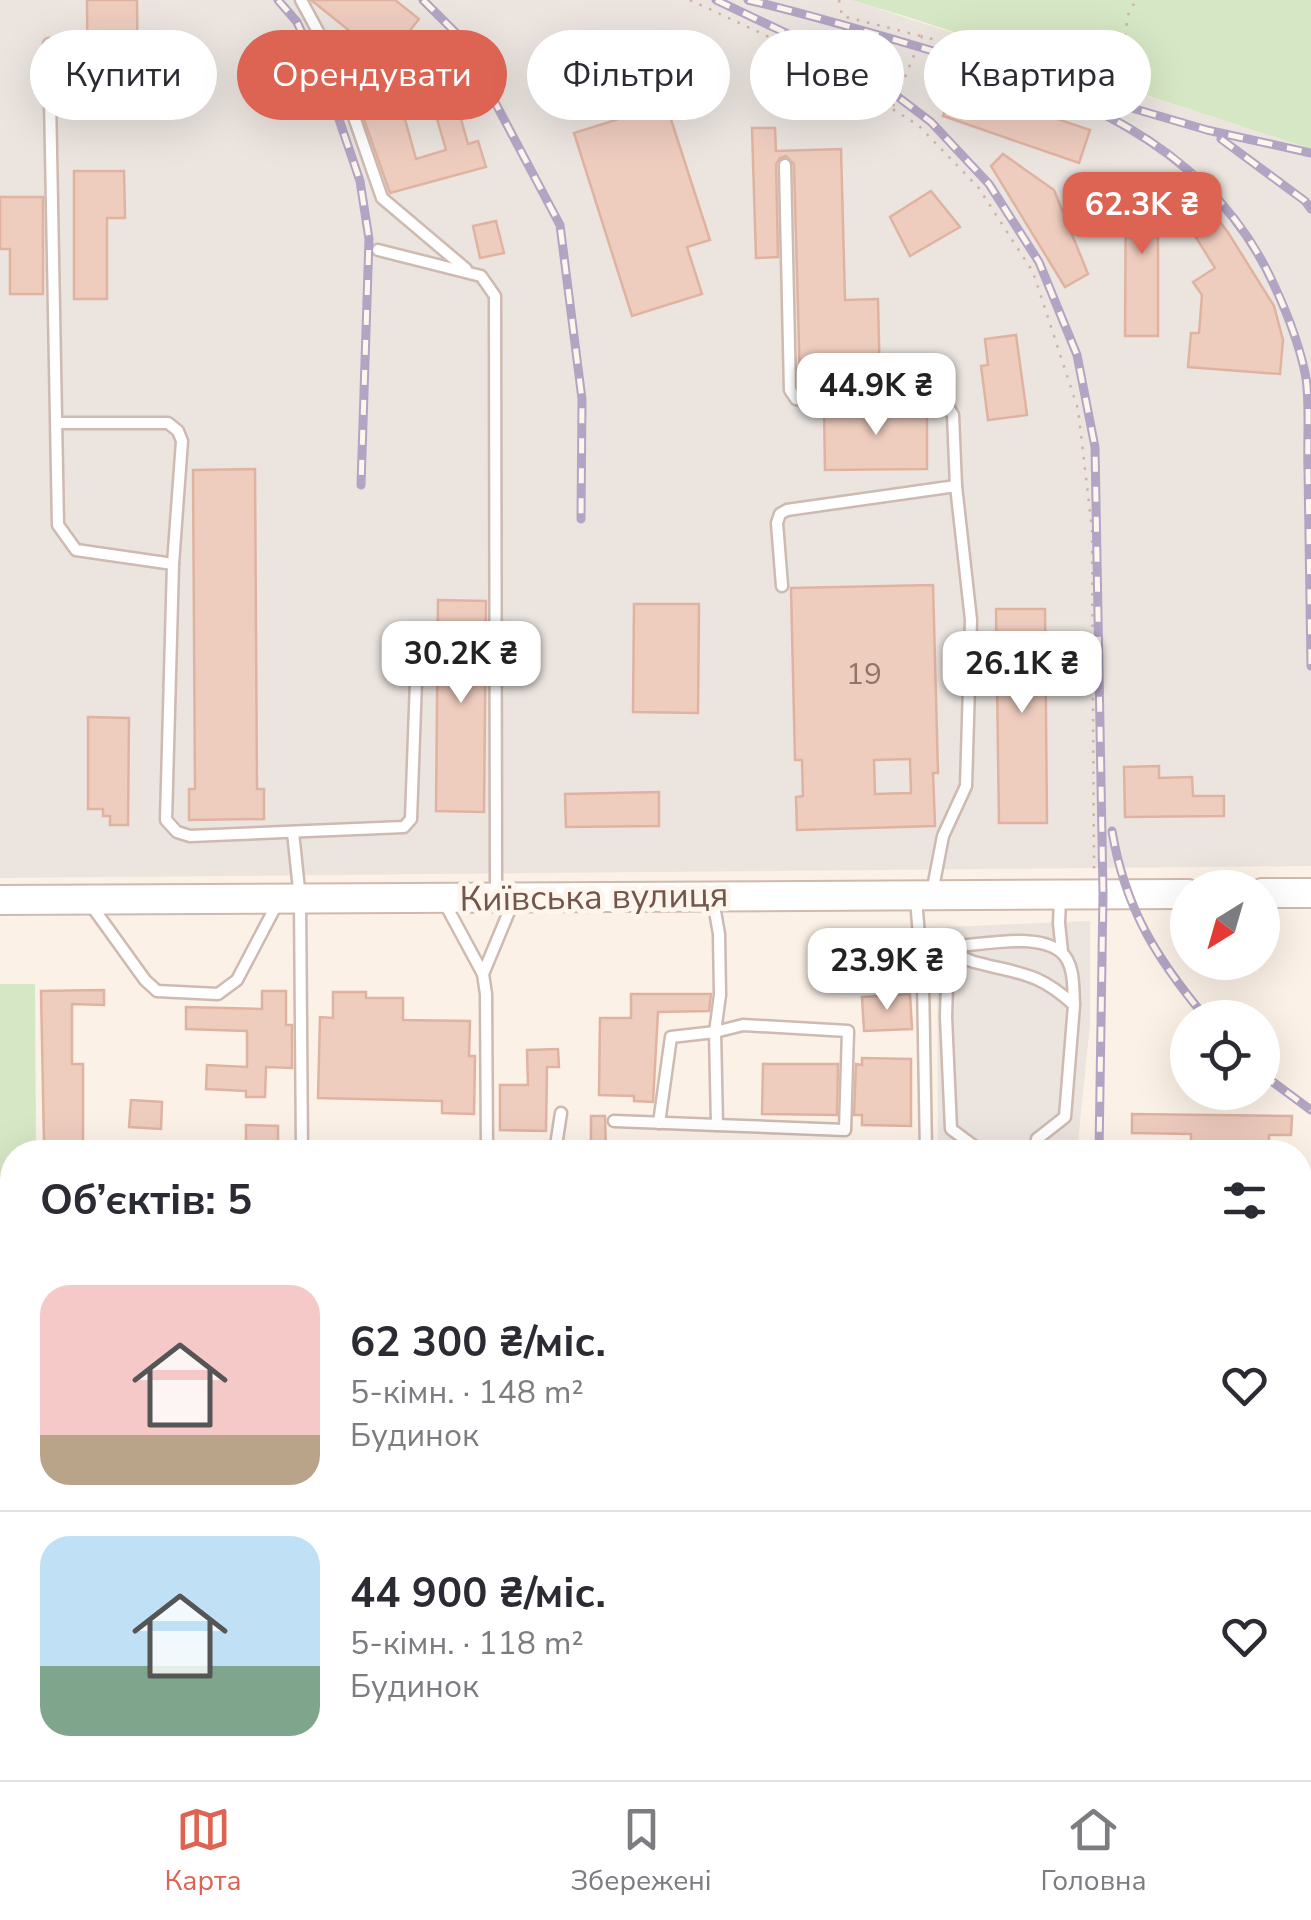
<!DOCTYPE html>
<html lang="uk">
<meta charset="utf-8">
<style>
:root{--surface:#fff;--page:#f2f2f3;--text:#2b2b33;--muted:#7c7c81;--line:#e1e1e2;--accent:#dd6453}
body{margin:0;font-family:"Nunito Sans",sans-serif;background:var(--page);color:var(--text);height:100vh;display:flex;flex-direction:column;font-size:38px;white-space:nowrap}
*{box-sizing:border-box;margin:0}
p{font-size:32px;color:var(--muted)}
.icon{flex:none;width:55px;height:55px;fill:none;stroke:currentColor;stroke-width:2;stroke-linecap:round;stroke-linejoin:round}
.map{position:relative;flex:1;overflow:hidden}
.side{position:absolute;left:0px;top:1140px;width:1312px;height:640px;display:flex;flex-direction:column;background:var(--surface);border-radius:40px 40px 0 0;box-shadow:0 10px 40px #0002}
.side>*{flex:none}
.guide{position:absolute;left:30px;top:30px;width:1252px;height:90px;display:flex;gap:20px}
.needle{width:65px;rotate:217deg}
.buttons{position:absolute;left:1170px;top:870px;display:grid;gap:20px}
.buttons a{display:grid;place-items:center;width:110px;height:110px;border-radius:50%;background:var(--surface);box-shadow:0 10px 40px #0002;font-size:50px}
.price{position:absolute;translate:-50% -85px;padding:0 22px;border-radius:20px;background:#fff;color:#222;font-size:32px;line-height:65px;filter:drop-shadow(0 2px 5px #0008)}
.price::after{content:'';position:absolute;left:50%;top:60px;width:30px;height:22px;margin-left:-15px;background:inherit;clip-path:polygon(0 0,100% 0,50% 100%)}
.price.active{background:var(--accent);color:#fff}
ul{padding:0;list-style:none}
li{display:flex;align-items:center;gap:30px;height:250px;padding:0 40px}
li+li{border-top:2px solid var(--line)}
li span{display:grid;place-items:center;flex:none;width:280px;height:200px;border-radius:30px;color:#555}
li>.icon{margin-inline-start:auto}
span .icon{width:120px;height:120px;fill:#fffc;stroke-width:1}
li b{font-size:42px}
h2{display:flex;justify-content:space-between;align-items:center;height:120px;padding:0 40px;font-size:42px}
.chip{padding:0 35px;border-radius:45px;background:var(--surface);box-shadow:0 10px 40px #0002;font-size:35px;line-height:90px}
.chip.active{background:var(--accent);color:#fff}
.tab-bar{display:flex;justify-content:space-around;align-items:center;height:140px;border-top:2px solid var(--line);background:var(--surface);font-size:28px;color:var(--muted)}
.tab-bar a{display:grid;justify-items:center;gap:5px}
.tab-bar .active{color:var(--accent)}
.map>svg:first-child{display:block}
</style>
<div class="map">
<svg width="1311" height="1780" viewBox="0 0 1311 1780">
<rect width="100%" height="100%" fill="#fbf1e6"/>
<g fill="#ebe4df">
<polygon points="0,0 851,0 1311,149 1311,866 0,878"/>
<polygon points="1090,921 1090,1024 1077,1152 938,1152 937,941 946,927"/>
<polygon points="1311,1243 1311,1780 1182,1780 1180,1768 1300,1768 1300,1246"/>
<polygon points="0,1256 12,1256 12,1768 1093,1768 1093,1780 0,1780"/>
</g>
<g fill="#d6e7c5">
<polygon points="851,0 1311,0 1311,149 911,18"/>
<polygon points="0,984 35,984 36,1152 12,1152 12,1256 0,1256"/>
</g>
<g fill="#eecdbf" stroke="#e0b3a1" stroke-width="2.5" fill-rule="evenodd">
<polygon points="87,0 137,0 138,106 88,106"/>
<polygon points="311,0 395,0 419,19 388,58 416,159 446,150 416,46 439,40 468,144 478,141 486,167 390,193 345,66 381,56"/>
<polygon points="954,84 1090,130 1079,163 943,116"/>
<polygon points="666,104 710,240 687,247 702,294 632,316 574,133"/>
<polygon points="752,128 775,128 776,151 841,149 845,300 878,299 880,389 824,392 824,383 800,383 794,164 786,156 780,158 776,164 778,257 756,258"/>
<polygon points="1003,154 1054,190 1088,274 1065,287 991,166"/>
<polygon points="74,171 124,171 125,218 107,218 107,299 74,299"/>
<polygon points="1126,176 1158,177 1158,336 1125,336"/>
<polygon points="931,191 960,227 910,256 890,217"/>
<polygon points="1200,194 1229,234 1274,306 1283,340 1280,374 1188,367 1191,333 1199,333 1202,295 1193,282 1215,268 1179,210"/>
<polygon points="0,197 43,197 43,294 10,294 10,249 0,249"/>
<polygon points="496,221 504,253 480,258 473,226"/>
<polygon points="1016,335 1027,415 988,420 981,366 988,365 985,339"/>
<polygon points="927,406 927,469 825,470 824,409"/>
<polygon points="255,469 257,789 264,789 264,819 189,820 189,789 195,789 193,470"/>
<path d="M933,585L938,773H933L935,826L797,830L796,797L803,796L802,760H795L791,588ZM910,759L911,793L875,794L874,760Z"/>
<polygon points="438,600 486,601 484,812 436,811"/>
<polygon points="634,604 699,604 698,713 633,712"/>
<polygon points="996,609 1045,609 1047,823 999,823"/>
<polygon points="88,717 129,718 128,825 110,825 110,816 103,816 103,809 88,809"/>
<polygon points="1159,766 1159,778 1192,777 1193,796 1224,796 1224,816 1125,817 1124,767"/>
<polygon points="659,792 659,826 566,827 565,794"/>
<polygon points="104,990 104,1005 72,1004 72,1064 83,1064 83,1142 44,1142 41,991"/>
<polygon points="262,991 286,991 286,1025 292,1025 292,1068 266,1067 265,1097 246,1097 246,1091 206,1089 207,1065 247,1067 247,1031 186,1029 186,1007 262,1009"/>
<polygon points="333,992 366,992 366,998 403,998 403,1020 470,1021 469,1056 475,1056 474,1114 442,1113 442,1101 318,1098 320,1017 333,1018"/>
<polygon points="631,994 711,994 709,1011 658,1012 653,1102 634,1101 634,1096 599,1095 600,1018 631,1018"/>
<polygon points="910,994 912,1029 864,1031 862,997"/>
<polygon points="558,1049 559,1067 547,1067 546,1131 500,1130 500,1085 528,1085 527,1050"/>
<polygon points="862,1058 911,1059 911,1126 862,1125 862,1115 854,1115 856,1064 862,1065"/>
<polygon points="763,1064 838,1064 837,1115 762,1114"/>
<polygon points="131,1100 162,1102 161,1129 129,1127"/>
<polygon points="1132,1114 1292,1116 1291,1135 1269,1135 1269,1152 1191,1152 1191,1134 1132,1133"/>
<polygon points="591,1116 605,1116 606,1152 591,1152"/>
<polygon points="246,1125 278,1126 278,1152 246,1152"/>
</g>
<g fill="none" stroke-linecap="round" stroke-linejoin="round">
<defs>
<g id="lane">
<polyline points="301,0 336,65 382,198 466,269"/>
<polyline points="49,44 58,525 76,550 173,564"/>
<polyline points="785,165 790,390 796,399 807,401 932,396 946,403 953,415 956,486 971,620 966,786 943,836 932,893"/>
<polyline points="378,250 481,276 495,296 496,893"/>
<polyline points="57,423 168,423 178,431 182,441 173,564 166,820 177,832 190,836 404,827 411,819 417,653"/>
<polyline points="782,586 777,523 780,514 787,510 956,486"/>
<polyline points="293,832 300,899 302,1152"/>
<polyline points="1060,899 1059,923 1062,952"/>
<polyline points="443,900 483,974 513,902"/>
<polyline points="916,900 923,981 926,1152"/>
<polyline points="91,905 145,980 157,991 218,994 237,980 278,902"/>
<path d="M921,946C958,953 1030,927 1061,952C1075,964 1073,988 1074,1005"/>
<path d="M937,949C952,949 961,958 974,962C1019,974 1037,971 1074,1005L1065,1117L1037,1139L1034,1152"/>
<polyline points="948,949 946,1017 951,1129 982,1152"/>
<polyline points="483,974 486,994 487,1152"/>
<polyline points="614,1121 717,1125 715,1032 720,995 719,934 713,900"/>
<polyline points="659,1123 671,1037 715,1032 743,1025 848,1031 845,1130 717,1125"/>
<polyline points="487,1152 555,1152 561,1113"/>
<polyline points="1300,1266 1311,1266"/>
<polyline points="1300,1322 1311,1322"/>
<polyline points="0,1550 12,1550"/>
<polyline points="1300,1622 1311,1616"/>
<polyline points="0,1667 12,1667"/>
<polyline points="834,1780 837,1768"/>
<polyline points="1245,1780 1245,1768"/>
</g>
<g id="secondary">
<polyline points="1262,893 1311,893"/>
<polyline points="0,900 1188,894"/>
</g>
</defs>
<use href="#lane" stroke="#cebab0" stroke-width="15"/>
<use href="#secondary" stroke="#d0b9ad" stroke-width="32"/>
<g stroke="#d3b1a2" stroke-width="2.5" stroke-dasharray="2.5 8" stroke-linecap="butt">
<polyline points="690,0 799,51 918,125 978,187 1033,272 1078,409 1092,529 1094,870"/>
<polyline points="839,0 842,16 921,36"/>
<polyline points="893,106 922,36 1105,90 1121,65 1128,15 1136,0"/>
</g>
<use href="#lane" stroke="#fff" stroke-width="10"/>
<use href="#secondary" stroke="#fff" stroke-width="28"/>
<defs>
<g id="rail">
<polyline points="278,0 297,22 331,96 360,181 369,239 361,485"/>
<polyline points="423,0 461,38 560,225 582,399 581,519"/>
<polyline points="716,0 860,68 931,122 989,184 1039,262 1077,355 1095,447 1103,894 1099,1152"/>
<path d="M748,0C807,14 865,31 923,48C1067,90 1208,139 1274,285C1288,315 1300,346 1306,378C1310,407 1307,440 1308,469C1309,535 1310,601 1311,666"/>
<polyline points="1084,94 1207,130 1311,153"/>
<polyline points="1221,139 1305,201 1311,209"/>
<path d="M1112,831C1125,908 1156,958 1206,1018"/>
<polyline points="1262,1074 1311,1110"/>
<polyline points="1153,1768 1156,1780"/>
</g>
</defs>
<use href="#rail" stroke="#b2a5c4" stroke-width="9"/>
<use href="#rail" stroke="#fef5ec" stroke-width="5" stroke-dasharray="15" stroke-linecap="butt"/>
</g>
<g text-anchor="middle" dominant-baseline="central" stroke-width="10" stroke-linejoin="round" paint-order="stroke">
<g font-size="30" fill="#917469">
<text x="864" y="674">19</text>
</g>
<g font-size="35" fill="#72564c" stroke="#fef5ec">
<text transform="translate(594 897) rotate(-1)">Київська вулиця</text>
</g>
</g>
</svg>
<div class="buttons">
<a><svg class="needle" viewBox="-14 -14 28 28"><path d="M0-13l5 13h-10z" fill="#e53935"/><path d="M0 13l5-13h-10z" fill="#7c7c81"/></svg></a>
<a><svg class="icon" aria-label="locate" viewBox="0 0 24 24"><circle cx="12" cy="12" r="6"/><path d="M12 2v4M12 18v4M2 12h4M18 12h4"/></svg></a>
</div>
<b class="price active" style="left:1142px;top:257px">62.3K ₴</b>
<b class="price" style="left:876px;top:438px">44.9K ₴</b>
<b class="price" style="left:461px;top:706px">30.2K ₴</b>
<b class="price" style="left:1022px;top:716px">26.1K ₴</b>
<b class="price" style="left:887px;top:1013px">23.9K ₴</b>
<div class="guide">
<a class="chip">Купити</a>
<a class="chip active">Орендувати</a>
<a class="chip">Фільтри</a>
<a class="chip">Нове</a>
<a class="chip">Квартира</a>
</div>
<section class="side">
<h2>Об’єктів: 5<svg class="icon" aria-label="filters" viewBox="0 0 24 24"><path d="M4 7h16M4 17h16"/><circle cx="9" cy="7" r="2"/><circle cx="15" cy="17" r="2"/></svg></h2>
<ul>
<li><span style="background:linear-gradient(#f6c9c9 75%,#b9a48a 0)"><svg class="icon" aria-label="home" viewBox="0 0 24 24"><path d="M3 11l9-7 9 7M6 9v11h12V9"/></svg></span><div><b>62 300 ₴/міс.</b><p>5-кімн. · 148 m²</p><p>Будинок</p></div><svg class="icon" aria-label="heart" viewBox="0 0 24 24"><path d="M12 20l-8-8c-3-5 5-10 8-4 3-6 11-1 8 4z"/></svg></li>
<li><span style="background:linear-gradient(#bfe0f5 65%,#7fa58c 0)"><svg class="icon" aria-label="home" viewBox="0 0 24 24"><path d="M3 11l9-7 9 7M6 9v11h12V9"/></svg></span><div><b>44 900 ₴/міс.</b><p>5-кімн. · 118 m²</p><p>Будинок</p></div><svg class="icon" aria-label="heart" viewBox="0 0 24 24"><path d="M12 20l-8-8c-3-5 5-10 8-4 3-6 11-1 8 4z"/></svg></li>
</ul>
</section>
</div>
<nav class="tab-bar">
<a class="active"><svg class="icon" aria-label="map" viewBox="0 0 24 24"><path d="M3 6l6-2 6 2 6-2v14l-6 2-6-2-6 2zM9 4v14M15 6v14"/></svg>Карта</a>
<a><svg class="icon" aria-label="saved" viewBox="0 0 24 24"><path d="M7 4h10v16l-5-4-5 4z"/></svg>Збережені</a>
<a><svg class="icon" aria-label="home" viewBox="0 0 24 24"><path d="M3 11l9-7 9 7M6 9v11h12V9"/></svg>Головна</a>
</nav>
